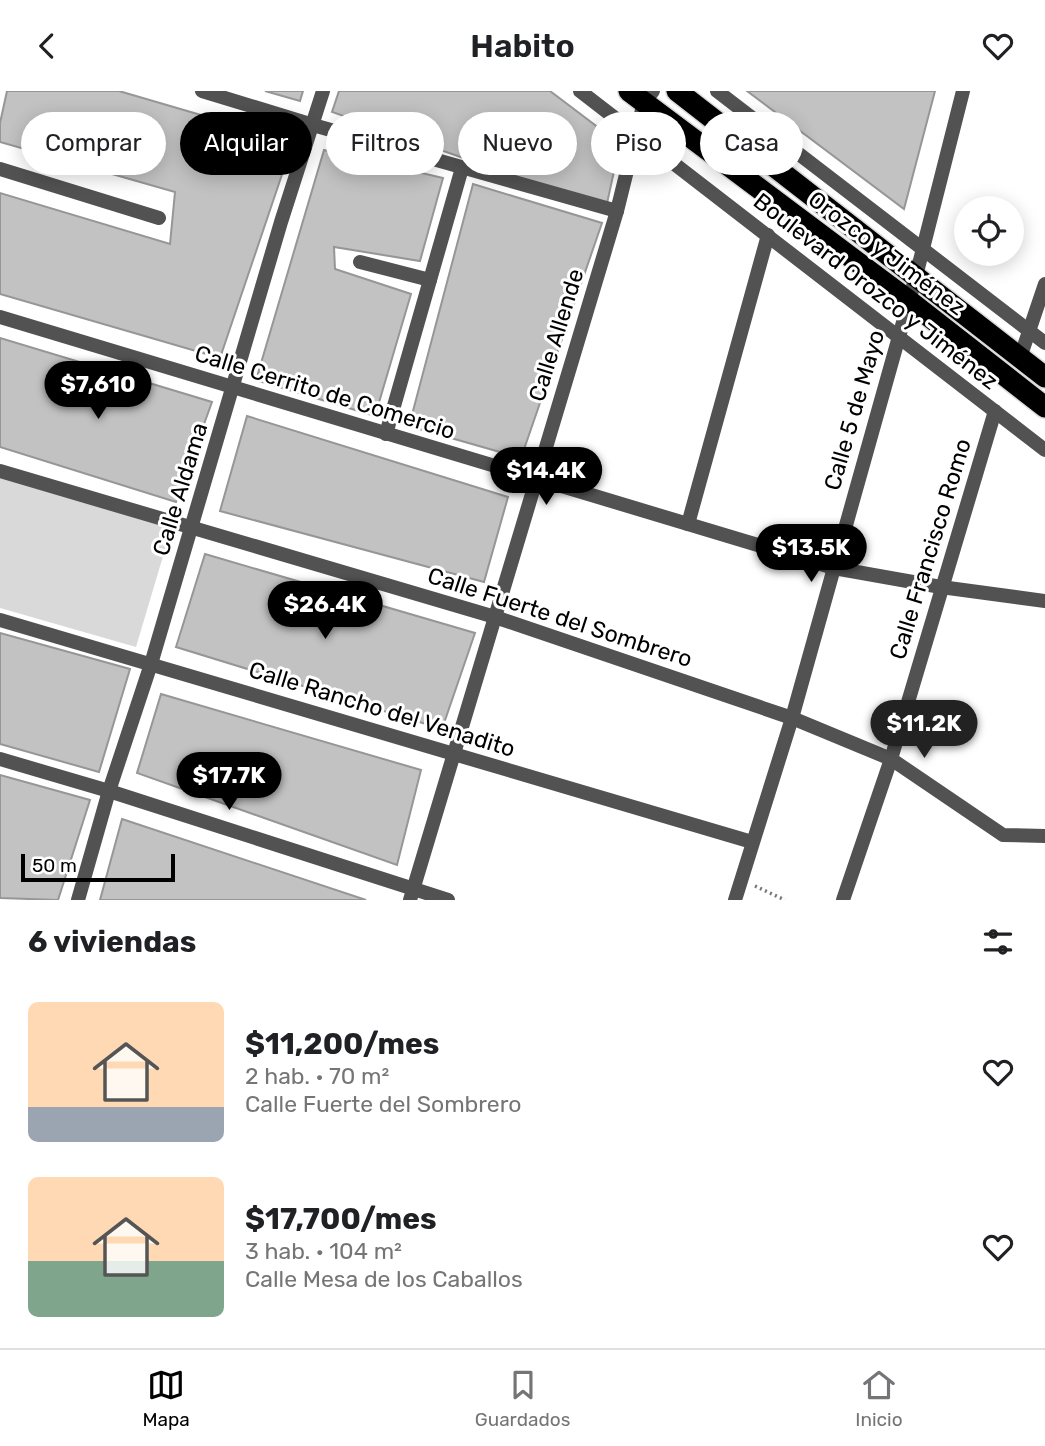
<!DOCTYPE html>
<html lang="es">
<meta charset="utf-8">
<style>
:root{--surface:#fff;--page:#f6f6f6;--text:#202124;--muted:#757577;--line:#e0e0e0;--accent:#000}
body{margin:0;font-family:Rubik,sans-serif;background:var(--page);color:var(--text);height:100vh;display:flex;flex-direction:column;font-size:26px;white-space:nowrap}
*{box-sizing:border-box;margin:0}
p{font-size:23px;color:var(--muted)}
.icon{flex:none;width:38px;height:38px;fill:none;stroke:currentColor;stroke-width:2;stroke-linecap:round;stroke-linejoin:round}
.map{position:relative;height:809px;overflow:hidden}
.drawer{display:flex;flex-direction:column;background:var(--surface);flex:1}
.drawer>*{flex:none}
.guide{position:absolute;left:21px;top:21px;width:1004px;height:63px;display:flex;gap:14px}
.buttons{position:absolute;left:954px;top:105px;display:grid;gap:14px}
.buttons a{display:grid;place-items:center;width:70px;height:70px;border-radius:50%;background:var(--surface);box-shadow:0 4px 18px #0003;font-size:35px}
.scale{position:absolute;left:21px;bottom:18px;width:154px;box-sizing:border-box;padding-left:7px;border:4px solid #000;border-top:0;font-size:19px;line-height:24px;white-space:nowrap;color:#000;-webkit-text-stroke:5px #fff;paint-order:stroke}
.price{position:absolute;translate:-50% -60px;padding:0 16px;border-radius:24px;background:var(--accent);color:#fff;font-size:23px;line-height:46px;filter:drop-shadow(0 2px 4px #0008)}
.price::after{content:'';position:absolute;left:50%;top:42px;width:21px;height:16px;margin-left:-10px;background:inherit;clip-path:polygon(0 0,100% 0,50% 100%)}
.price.current{background:#222;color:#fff}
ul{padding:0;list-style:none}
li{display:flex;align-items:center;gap:21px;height:175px;padding:0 28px}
li span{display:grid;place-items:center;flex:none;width:196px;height:140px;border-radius:10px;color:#555}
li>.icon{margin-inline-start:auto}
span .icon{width:84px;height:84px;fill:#fffc;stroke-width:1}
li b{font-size:30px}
h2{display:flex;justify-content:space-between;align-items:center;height:84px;padding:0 28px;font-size:30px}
.pill{padding:0 24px;border-radius:32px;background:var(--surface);box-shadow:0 4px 18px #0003;font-size:24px;line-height:63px}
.pill.current{background:var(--accent);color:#fff}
header{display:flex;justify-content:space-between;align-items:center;height:91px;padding:0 28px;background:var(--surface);font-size:32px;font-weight:600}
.dock{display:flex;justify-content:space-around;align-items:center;height:98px;border-top:2px solid var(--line);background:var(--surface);font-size:19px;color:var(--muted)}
.dock a{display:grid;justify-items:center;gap:4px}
.dock .current{color:var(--accent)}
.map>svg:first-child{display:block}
</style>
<header><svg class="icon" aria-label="back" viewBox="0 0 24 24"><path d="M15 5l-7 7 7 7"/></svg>Habito<svg class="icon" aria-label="heart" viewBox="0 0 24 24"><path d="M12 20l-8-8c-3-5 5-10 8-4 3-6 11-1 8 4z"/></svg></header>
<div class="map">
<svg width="1045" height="809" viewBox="0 0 1045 809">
<rect width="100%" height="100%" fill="#fff"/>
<polygon fill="#d9d9d9" points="0,385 172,435 136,556 0,517"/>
<g fill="#c2c2c2" stroke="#969696" stroke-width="2">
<polygon points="7,0 119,0 293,51 220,267 0,203 0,102 170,153 175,101 0,51 0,32"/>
<polygon points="265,0 303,0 300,10"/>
<polygon points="339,0 550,0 620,53 606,117 332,21"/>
<polygon points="747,0 935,0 904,118"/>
<polygon points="324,59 443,87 420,170 334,156 335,178 411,203 375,325 256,289"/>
<polygon points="473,93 602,132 521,367 409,335"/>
<polygon points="0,247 212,311 176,411 0,356"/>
<polygon points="247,325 508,406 484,491 220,420"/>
<polygon points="205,463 475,542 442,638 176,556"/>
<polygon points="0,542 130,578 99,681 0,653"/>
<polygon points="161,603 421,679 397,774 137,682"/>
<polygon points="0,684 90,709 58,809 0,807"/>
<polygon points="122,728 366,809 100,809"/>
</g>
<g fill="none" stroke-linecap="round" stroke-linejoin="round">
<defs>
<g id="highway">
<polyline points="629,0 908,209 1045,316"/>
<polyline points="677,0 1045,286"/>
</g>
</defs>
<use href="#highway" stroke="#dbdbdb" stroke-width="24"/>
<polyline stroke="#747474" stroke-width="3.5" stroke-dasharray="2 3.5" stroke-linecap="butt" points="755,795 785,809"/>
<g stroke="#525252" stroke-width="14">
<polyline points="202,0 313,34 617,120"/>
<polyline points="580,0 1045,359"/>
<polyline points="717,0 1045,252"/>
<polyline points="0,78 159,127"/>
<polyline points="360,171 430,189"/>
<polyline points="0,226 834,477 941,496 1045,510"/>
<polyline points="1020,267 1045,193"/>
<polyline points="386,343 462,77"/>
<polyline points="0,380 495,526 792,627 891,668 1003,744 1045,745"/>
<polyline points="688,433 768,144"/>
<polyline points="0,529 752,751"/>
<polyline points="0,668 109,700 448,809"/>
<polyline points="78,809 109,700 151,573 281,131 323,0"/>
<polyline points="410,809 617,120 644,11 653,0"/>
<polyline points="735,809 792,627 834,477 916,185 963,0"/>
<polyline points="843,809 891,668 995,320"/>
</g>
<use href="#highway" stroke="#000" stroke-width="21"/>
</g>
<g text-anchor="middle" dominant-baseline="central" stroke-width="6" stroke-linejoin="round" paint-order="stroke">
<g font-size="23" fill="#000" stroke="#fff">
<text transform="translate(887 162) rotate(37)">Orozco y Jiménez</text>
<text transform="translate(876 200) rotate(38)">Boulevard Orozco y Jiménez</text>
<text transform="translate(556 244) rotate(-73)">Calle Allende</text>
<text transform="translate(325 301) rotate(17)">Calle Cerrito de Comercio</text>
<text transform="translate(854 319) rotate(-74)">Calle 5 de Mayo</text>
<text transform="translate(180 398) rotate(-73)">Calle Aldama</text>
<text transform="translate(930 458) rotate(-73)">Calle Francisco Romo</text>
<text transform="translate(560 526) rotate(18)">Calle Fuerte del Sombrero</text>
<text transform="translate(382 618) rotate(17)">Calle Rancho del Venadito</text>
</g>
</g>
</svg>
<div class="buttons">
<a><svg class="icon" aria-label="locate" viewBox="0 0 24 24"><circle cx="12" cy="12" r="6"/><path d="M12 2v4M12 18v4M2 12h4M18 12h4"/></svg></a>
</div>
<div class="scale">50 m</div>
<b class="price" style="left:98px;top:330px">$7,610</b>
<b class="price" style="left:546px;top:416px">$14.4K</b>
<b class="price" style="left:811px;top:493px">$13.5K</b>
<b class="price" style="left:325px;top:550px">$26.4K</b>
<b class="price current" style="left:924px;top:669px">$11.2K</b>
<b class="price" style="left:229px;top:721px">$17.7K</b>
<div class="guide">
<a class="pill">Comprar</a>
<a class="pill current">Alquilar</a>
<a class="pill">Filtros</a>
<a class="pill">Nuevo</a>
<a class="pill">Piso</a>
<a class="pill">Casa</a>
</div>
</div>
<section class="drawer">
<h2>6 viviendas<svg class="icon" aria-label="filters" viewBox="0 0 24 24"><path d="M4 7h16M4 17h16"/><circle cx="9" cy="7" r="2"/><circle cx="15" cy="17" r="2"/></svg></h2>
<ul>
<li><span style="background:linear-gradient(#ffd9b3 75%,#9aa5b1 0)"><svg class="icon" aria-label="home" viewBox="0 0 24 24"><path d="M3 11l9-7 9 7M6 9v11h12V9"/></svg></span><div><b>$11,200/mes</b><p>2 hab. · 70 m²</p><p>Calle Fuerte del Sombrero</p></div><svg class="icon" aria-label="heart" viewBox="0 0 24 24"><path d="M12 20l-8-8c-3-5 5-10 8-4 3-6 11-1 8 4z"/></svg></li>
<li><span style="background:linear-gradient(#ffd9b3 60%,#7fa58c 0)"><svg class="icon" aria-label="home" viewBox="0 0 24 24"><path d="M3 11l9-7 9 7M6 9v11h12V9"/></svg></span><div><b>$17,700/mes</b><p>3 hab. · 104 m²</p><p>Calle Mesa de los Caballos</p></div><svg class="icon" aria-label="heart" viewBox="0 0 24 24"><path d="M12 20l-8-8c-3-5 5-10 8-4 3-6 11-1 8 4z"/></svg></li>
</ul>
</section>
<nav class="dock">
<a class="current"><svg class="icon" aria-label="map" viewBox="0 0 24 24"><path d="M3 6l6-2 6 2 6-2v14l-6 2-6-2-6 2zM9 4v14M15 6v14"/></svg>Mapa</a>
<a><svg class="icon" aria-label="saved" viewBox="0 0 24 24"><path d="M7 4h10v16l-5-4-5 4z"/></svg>Guardados</a>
<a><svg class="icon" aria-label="home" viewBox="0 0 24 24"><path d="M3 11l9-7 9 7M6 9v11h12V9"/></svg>Inicio</a>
</nav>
